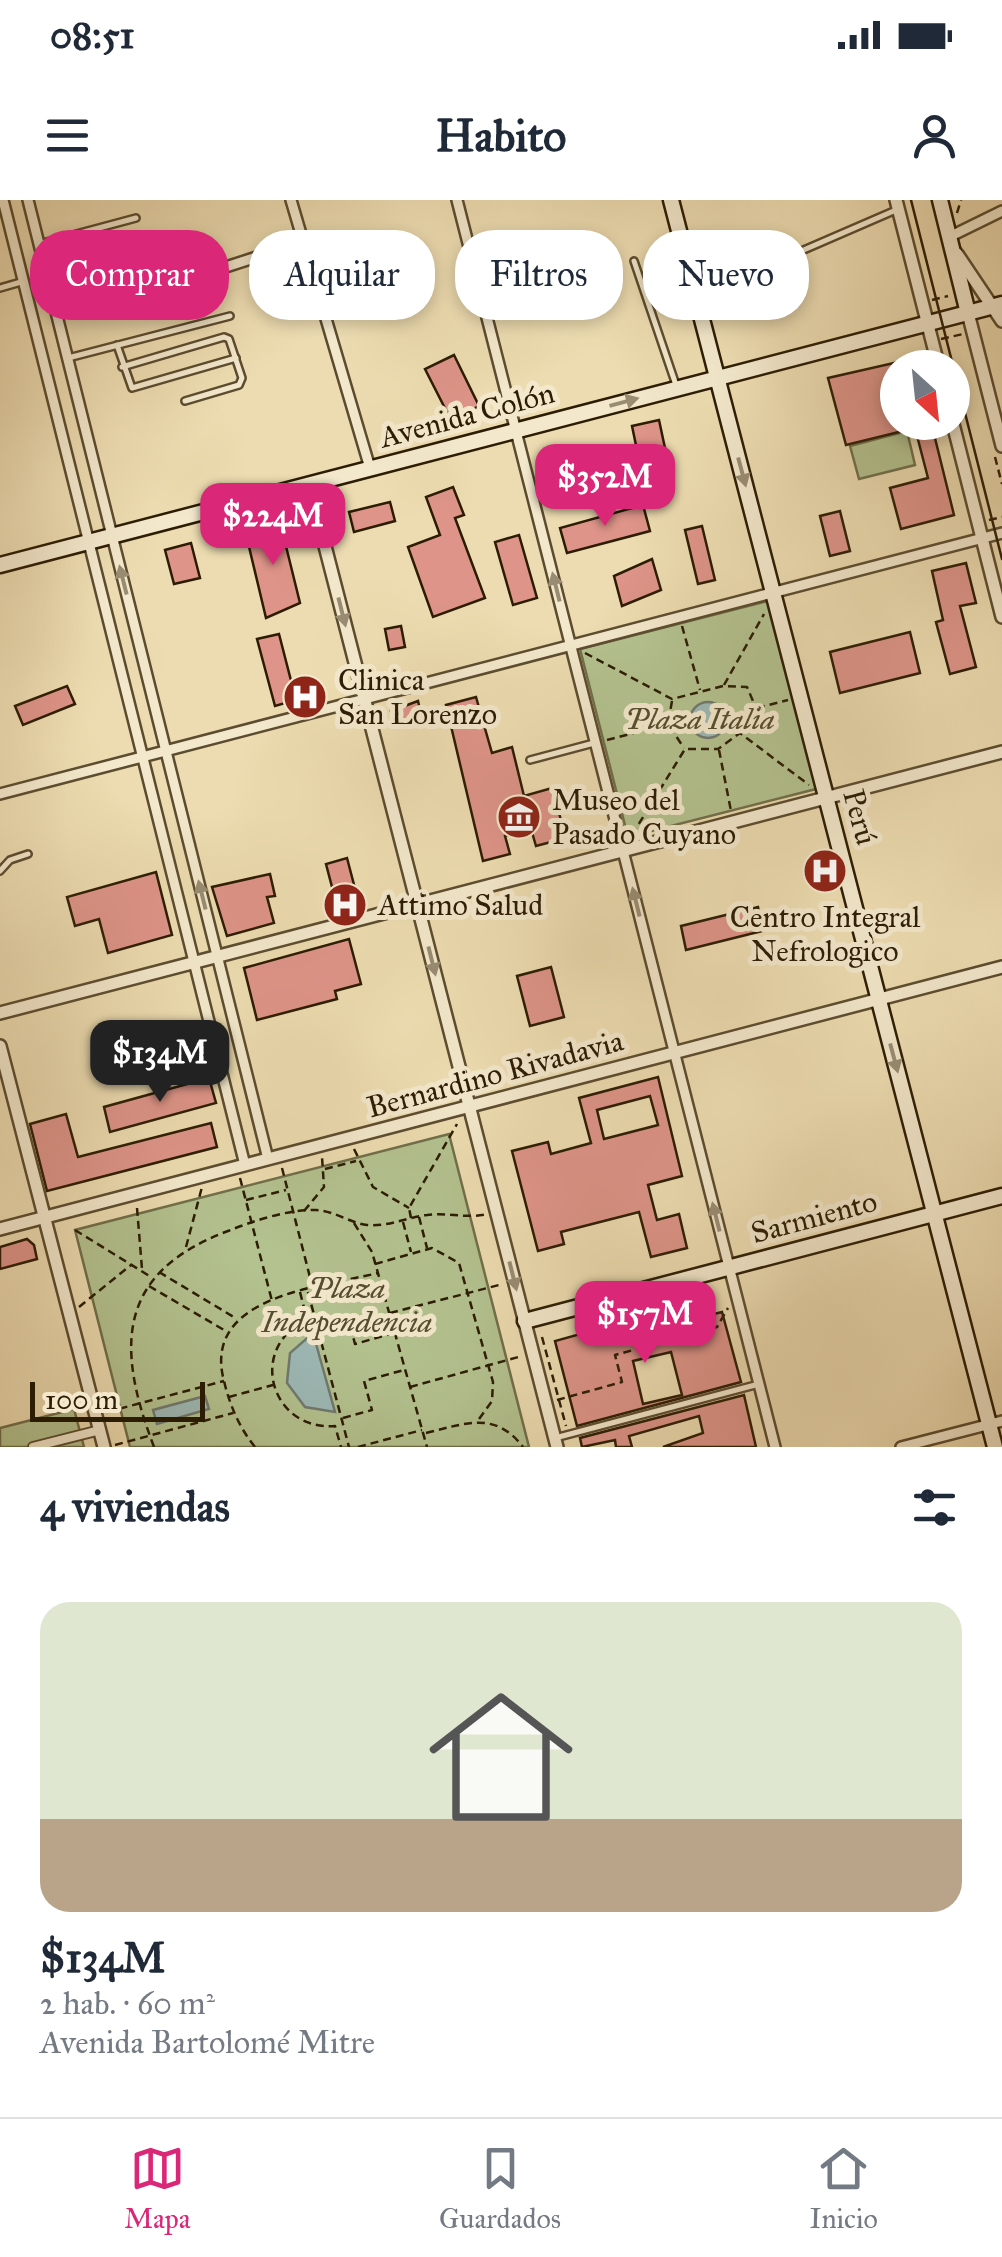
<!DOCTYPE html>
<html lang="es">
<meta charset="utf-8">
<style>
:root{--surface:#fff;--page:#f2f2f3;--text:#1f2937;--muted:#747a83;--line:#e0e1e3;--accent:#db2777}
body{margin:0;font-family:"IM FELL Great Primer",serif;background:var(--page);color:var(--text);height:100vh;display:flex;flex-direction:column;font-size:38px;white-space:nowrap}
*{box-sizing:border-box;margin:0}
p{font-size:32px;color:var(--muted)}
.icon{flex:none;width:55px;height:55px;fill:none;stroke:currentColor;stroke-width:2;stroke-linecap:round;stroke-linejoin:round}
.map{position:relative;height:1247px;overflow:hidden}
.side{display:flex;flex-direction:column;background:var(--surface);flex:1}
.side>*{flex:none}
.banner{position:absolute;left:30px;top:30px;width:942px;height:90px;display:flex;gap:20px}
.needle{width:65px;rotate:153deg}
.tools{position:absolute;left:880px;top:150px;display:grid;gap:20px}
.tools a{display:grid;place-items:center;width:90px;height:90px;border-radius:50%;background:var(--surface);box-shadow:0 5px 15px #0003;font-size:50px}
.scale{position:absolute;left:30px;bottom:25px;width:175px;box-sizing:border-box;padding-left:10px;border:5px solid #2c1c04;border-top:0;font-size:28px;line-height:35px;white-space:nowrap;color:#2c1c04;-webkit-text-stroke:8px #f3e8cc;paint-order:stroke}
.price{position:absolute;translate:-50% -85px;padding:0 22px;border-radius:20px;background:var(--accent);color:#fff;font-size:32px;line-height:65px;filter:drop-shadow(0 2px 5px #0008)}
.price::after{content:'';position:absolute;left:50%;top:60px;width:30px;height:22px;margin-left:-15px;background:inherit;clip-path:polygon(0 0,100% 0,50% 100%)}
.price.active{background:#222;color:#fff}
ul{padding:0;list-style:none}
li{display:grid;align-content:center;gap:20px;height:530px;padding:0 40px}
li span{display:grid;place-items:center;height:310px;border-radius:30px;color:#555}
li>.icon{margin-inline-start:auto}
span .icon{width:180px;height:180px;fill:#fffc;stroke-width:1}
li b{font-size:42px}
h2{display:flex;justify-content:space-between;align-items:center;height:120px;padding:0 40px;font-size:42px}
.chip{padding:0 35px;border-radius:40px;background:var(--surface);box-shadow:0 5px 15px #0003;font-size:35px;line-height:90px}
.chip.active{background:var(--accent);color:#fff}
.status{display:flex;justify-content:space-between;align-items:center;height:70px;padding:0 50px;background:var(--surface);direction:ltr}
.status svg{height:28px;fill:currentColor}
header{display:flex;justify-content:space-between;align-items:center;height:130px;padding:0 40px;background:var(--surface);font-size:45px;font-weight:800}
.dock{display:flex;justify-content:space-around;align-items:center;height:140px;border-top:2px solid var(--line);background:var(--surface);font-size:28px;color:var(--muted)}
.dock a{display:grid;justify-items:center;gap:5px}
.dock .active{color:var(--accent)}
.map>svg:first-child{display:block}
</style>
<div class="status"><b>08:51</b><svg viewBox="0 0 49 12"><path d="M0 12V9h3v3zM5 12V6h3v6zM10 12V3h3v9zM15 12V0h3v12zM26 1h20v11H26zM47 4h2v5h-2z"/></svg></div>
<header><svg class="icon" aria-label="menu" viewBox="0 0 24 24"><path d="M4 6h16M4 12h16M4 18h16"/></svg>Habito<svg class="icon" aria-label="person" viewBox="0 0 24 24"><circle cx="12" cy="8" r="4"/><path d="M4 21q1-7 8-7t8 7"/></svg></header>
<div class="map">
<svg width="1002" height="1247" viewBox="0 0 1002 1247">
<rect width="100%" height="100%" fill="#eddcb1"/>
<filter id="stains"><feTurbulence type="fractalNoise" baseFrequency=".002" numOctaves="4"/><feColorMatrix values="0 0 0 0 .2 0 0 0 0 .09 0 0 0 0 .02 0 0 0 .5 -.17"/></filter>
<radialGradient id="worn" r=".72"><stop offset=".6" stop-color="#630" stop-opacity="0"/><stop offset="1" stop-color="#630" stop-opacity=".3"/></radialGradient>
<g fill="#b3c28f" stroke="#706f4a" stroke-width="2.5">
<polygon points="907,231 915,265 859,279 850,246"/>
<polygon points="772,400 820,588 628,637 580,449"/>
<polygon points="449,934 529,1247 130,1247 75,1030"/>
<polygon points="74,1209 84,1247 0,1247 0,1228"/>
</g>
<g fill="#9db9b6" stroke="#707a6f" stroke-width="2.5">
<circle cx="708" cy="520" r="18"/>
<polygon points="313,1133 335,1212 305,1207 287,1183 290,1153"/>
<polygon points="205,1196 209,1209 157,1224 153,1210"/>
</g>
<g fill="#de9489" stroke="#2c1c04" stroke-width="2.5" fill-rule="evenodd">
<polygon points="112,58 120,90 62,104 54,71"/>
<polygon points="454,155 479,206 451,220 425,169"/>
<polygon points="898,162 898,222 931,222 954,315 901,329 890,288 928,278 915,228 846,245 828,178"/>
<polygon points="659,220 665,248 638,255 632,226"/>
<polygon points="453,287 464,315 455,318 485,398 433,417 408,347 440,335 426,297"/>
<polygon points="390,302 395,321 354,332 349,312"/>
<polygon points="643,305 650,331 567,353 560,328"/>
<polygon points="840,311 850,351 830,356 820,316"/>
<polygon points="280,322 300,403 266,418 245,330"/>
<polygon points="702,326 715,380 698,384 685,330"/>
<polygon points="519,335 537,398 513,405 495,342"/>
<polygon points="191,343 200,378 174,384 165,350"/>
<polygon points="652,359 661,390 622,406 614,376"/>
<polygon points="966,363 976,403 960,406 976,467 950,474 936,422 943,420 932,371"/>
<polygon points="401,426 405,447 389,450 385,429"/>
<polygon points="910,432 920,473 840,493 830,452"/>
<polygon points="279,434 296,500 275,506 257,439"/>
<polygon points="67,486 75,504 23,525 15,506"/>
<polygon points="476,497 492,553 512,547 524,596 552,588 566,638 536,646 531,629 505,636 510,654 483,661 446,505"/>
<polygon points="418,501 422,518 394,525 391,511"/>
<polygon points="347,658 358,700 337,706 326,664"/>
<polygon points="156,672 172,735 108,753 99,719 75,726 67,697"/>
<polygon points="270,674 275,696 267,697 274,723 227,736 212,687"/>
<polygon points="758,707 762,731 686,750 681,726"/>
<polygon points="349,739 361,784 335,791 337,799 257,820 244,768"/>
<polygon points="551,767 564,817 530,826 517,776"/>
<path d="M658,877L682,976L648,985L657,1020L679,1014L687,1048L651,1057L639,1012L561,1032L564,1044L538,1051L512,951L548,942L551,954L591,943L579,898ZM650,896L658,925L604,939L597,910Z"/>
<polygon points="209,878 216,903 110,932 104,907"/>
<polygon points="66,914 78,957 211,923 217,947 47,991 30,924"/>
<polygon points="27,1039 34,1045 37,1059 0,1069 0,1047"/>
<path d="M722,1112L741,1182L577,1226L555,1141L616,1124L619,1137ZM671,1152L682,1195L643,1204L633,1161Z"/>
<polygon points="744,1195 756,1247 663,1247 703,1233 699,1216 629,1236 632,1247 616,1247 615,1240 582,1247 580,1238"/>
</g>
<g fill="none" stroke-linecap="round" stroke-linejoin="round">
<defs>
<g id="service">
<polyline points="39,44 136,18"/>
<polyline points="792,55 896,10"/>
<polyline points="634,61 676,185"/>
<polyline points="0,88 21,82"/>
<polyline points="117,145 132,188 236,158"/>
<polyline points="68,158 230,116"/>
<polyline points="122,167 224,137 229,139 242,178 239,185 185,201"/>
<polyline points="530,560 594,543"/>
<polyline points="0,671 10,660 28,654"/>
<polyline points="555,1238 759,1184"/>
</g>
<polyline id="pedestrian" points="33,1247 100,1230"/>
<g id="minor">
<polyline points="3,0 245,965"/>
<polyline points="28,0 268,959"/>
<polyline points="291,0 370,268"/>
<polyline points="457,0 775,1247"/>
<polyline points="949,37 1002,11"/>
<polyline points="198,76 303,42"/>
<polyline points="0,594 1002,333"/>
<polyline points="901,1247 1002,1221"/>
</g>
<g id="tertiary">
<polyline points="896,0 939,168"/>
<polyline points="957,54 1002,121"/>
<polyline points="968,113 1002,246"/>
<polyline points="952,220 1002,417"/>
<polyline points="309,284 557,1247"/>
<polyline points="0,813 1002,552"/>
<polyline points="0,846 104,1247"/>
<polyline points="0,1029 1002,767"/>
</g>
<g id="secondary">
<polyline points="671,0 995,1247"/>
<polyline points="940,0 968,113"/>
<polyline points="0,365 1002,104"/>
<polyline points="525,1121 1002,996"/>
</g>
</defs>
<use href="#service" stroke="#5c4c2f" stroke-width="10"/>
<use href="#pedestrian" stroke="#5c4c2f" stroke-width="12"/>
<use href="#minor" stroke="#5c4c2f" stroke-width="14"/>
<use href="#tertiary" stroke="#5c4c2f" stroke-width="16"/>
<use href="#secondary" stroke="#2c1c04" stroke-width="19"/>
<g stroke="#2c1c04" stroke-width="2.5" stroke-dasharray="8 5" stroke-linecap="butt">
<polyline points="957,13 961,0"/>
<polyline points="932,100 948,96"/>
<polyline points="941,139 963,134"/>
<polyline points="952,188 958,211"/>
<polyline points="995,257 1002,284"/>
<polyline points="989,320 1002,317"/>
<polyline points="682,426 700,490"/>
<polyline points="585,453 672,499 723,486 747,487 756,508 756,522 740,533"/>
<polyline points="724,485 764,414"/>
<polyline points="672,501 668,524 684,548"/>
<polyline points="757,508 788,500"/>
<polyline points="607,540 668,524"/>
<polyline points="719,550 731,611"/>
<polyline points="632,635 685,549 718,549 740,533 809,585"/>
<polyline points="354,949 373,987 409,1008"/>
<polyline points="282,968 313,1089"/>
<polyline points="325,969 356,961"/>
<polyline points="240,978 272,1101"/>
<polyline points="246,1000 286,990"/>
<polyline points="137,1008 142,1069"/>
<polyline points="304,1011 324,987 322,957"/>
<polyline points="419,1017 427,1048"/>
<polyline points="411,1018 409,1008 457,924"/>
<polyline points="403,1022 411,1052"/>
<polyline points="354,1023 372,1052 427,1247"/>
<polyline points="75,1030 151,1077"/>
<polyline points="186,1047 202,987"/>
<polyline points="375,1064 432,1048 459,1063 493,1182 492,1201 479,1219"/>
<polyline points="159,1072 237,1119"/>
<polyline points="149,1086 224,1130"/>
<path d="M300,1092L307,1120C247,1147 270,1231 335,1226L341,1247"/>
<polyline points="308,1092 349,1247"/>
<polyline points="79,1107 131,1065"/>
<polyline points="390,1113 503,1084"/>
<polyline points="319,1125 348,1117 355,1144 394,1133"/>
<polyline points="542,1137 566,1226"/>
<polyline points="410,1187 522,1156"/>
<polyline points="229,1197 273,1185"/>
<polyline points="557,1200 622,1182 615,1155 717,1127 728,1108"/>
<polyline points="107,1212 224,1181"/>
<polyline points="343,1218 372,1210 364,1181 404,1170"/>
<path d="M426,1233C464,1224 495,1210 523,1247"/>
<polyline points="115,1245 233,1213"/>
<path d="M154,1247C116,1147 116,1073 228,1031C253,1021 289,1009 316,1010C335,1011 350,1023 367,1025C389,1027 407,1017 427,1015C448,1012 466,1019 487,1014"/>
<path d="M255,1247C238,1226 229,1203 223,1177C205,1095 322,1087 378,1073"/>
<polyline points="358,1247 422,1230"/>
</g>
<use href="#service" stroke="#f3e8cc" stroke-width="5"/>
<use href="#pedestrian" stroke="#f3e8cc" stroke-width="8"/>
<use href="#minor" stroke="#f3e8cc" stroke-width="9"/>
<use href="#tertiary" stroke="#f3e8cc" stroke-width="11"/>
<use href="#secondary" stroke="#f3e8cc" stroke-width="14"/>
<polyline stroke="#2c1c04" stroke-width="2.5" points="911,0 1002,359"/>
</g>
<defs><path id="oneway-solid" d="M-6-.8H1V-3.2L6.5 0L1 3.2V.8H-6Z" transform="scale(2.5)"/></defs>
<g fill="#998c72">
<use href="#oneway-solid" transform="translate(624 202) rotate(-15)"/>
<use href="#oneway-solid" transform="translate(742 272) rotate(75)"/>
<use href="#oneway-solid" transform="translate(123 380) rotate(-104)"/>
<use href="#oneway-solid" transform="translate(556 387) rotate(-104)"/>
<use href="#oneway-solid" transform="translate(342 412) rotate(76)"/>
<use href="#oneway-solid" transform="translate(202 695) rotate(-104)"/>
<use href="#oneway-solid" transform="translate(636 702) rotate(-104)"/>
<use href="#oneway-solid" transform="translate(432 761) rotate(76)"/>
<use href="#oneway-solid" transform="translate(894 858) rotate(75)"/>
<use href="#oneway-solid" transform="translate(716 1017) rotate(-104)"/>
<use href="#oneway-solid" transform="translate(513 1076) rotate(76)"/>
</g>
<defs>
<symbol id="hospital-disc" viewBox="-11 -11 22 22"><circle r="9.5" fill="#8f2418" stroke="#f3e8cc"/><path d="M-5-5h3v3.5h4V-5h3V5h-3V1.5h-4V5h-3Z" fill="#fff"/></symbol>
<symbol id="museum-disc" viewBox="-11 -11 22 22"><circle r="9.5" fill="#8f2418" stroke="#f3e8cc"/><path d="M0-6L6-3V-2H-6V-3ZM-5-1h2V3h-2ZM-1-1h2V3h-2ZM3-1h2V3H3ZM-6 4H6V6H-6Z" fill="#fff"/></symbol>
</defs>
<g fill-rule="evenodd">
<use href="#hospital-disc" x="280" y="472" width="50" height="50"/>
<use href="#museum-disc" x="494" y="592" width="50" height="50"/>
<use href="#hospital-disc" x="800" y="646" width="50" height="50"/>
<use href="#hospital-disc" x="320" y="680" width="50" height="50"/>
</g>
<g text-anchor="middle" dominant-baseline="central" stroke-width="10" stroke-linejoin="round" paint-order="stroke">
<g font-size="30" fill="#2c1c04" stroke="#f3e8cc">
<text transform="translate(467 215) rotate(-15)">Avenida Colón</text>
<text transform="translate(860 617) rotate(75)">Perú</text>
<text transform="translate(495 874) rotate(-15)">Bernardino Rivadavia</text>
<text transform="translate(814 1017) rotate(-15)">Sarmiento</text>
</g>
<g font-size="30" fill="#2c1c04" stroke="#f3e8cc" text-anchor="start">
<text x="338" y="480">Clinica<tspan x="338" dy="34">San Lorenzo</tspan></text>
<text x="552" y="600">Museo del<tspan x="552" dy="34">Pasado Cuyano</tspan></text>
<text x="378" y="705">Attimo Salud</text>
<text x="825" y="717" text-anchor="middle">Centro Integral<tspan x="825" dy="34">Nefrologico</tspan></text>
</g>
<g font-size="30" font-style="italic" fill="#544e2e" stroke="#f3e8cc">
<text x="700" y="519">Plaza Italia</text>
<text x="347" y="1088">Plaza<tspan x="347" dy="34">Independencia</tspan></text>
</g>
</g>
<rect width="100%" height="100%" filter="url(#stains)"/>
<rect width="100%" height="100%" fill="url(#worn)"/>
</svg>
<div class="tools">
<a><svg class="needle" viewBox="-14 -14 28 28"><path d="M0-13l5 13h-10z" fill="#e53935"/><path d="M0 13l5-13h-10z" fill="#747a83"/></svg></a>
</div>
<div class="scale">100 m</div>
<b class="price" style="left:605px;top:329px">$352M</b>
<b class="price" style="left:273px;top:368px">$224M</b>
<b class="price active" style="left:160px;top:905px">$134M</b>
<b class="price" style="left:645px;top:1166px">$157M</b>
<div class="banner">
<a class="chip active">Comprar</a>
<a class="chip">Alquilar</a>
<a class="chip">Filtros</a>
<a class="chip">Nuevo</a>
</div>
</div>
<section class="side">
<h2>4 viviendas<svg class="icon" aria-label="filters" viewBox="0 0 24 24"><path d="M4 7h16M4 17h16"/><circle cx="9" cy="7" r="2"/><circle cx="15" cy="17" r="2"/></svg></h2>
<ul>
<li><span style="background:linear-gradient(#dfe7d0 70%,#b9a48a 0)"><svg class="icon" aria-label="home" viewBox="0 0 24 24"><path d="M3 11l9-7 9 7M6 9v11h12V9"/></svg></span><div><b>$134M</b><p>2 hab. · 60 m²</p><p>Avenida Bartolomé Mitre</p></div></li>
</ul>
</section>
<nav class="dock">
<a class="active"><svg class="icon" aria-label="map" viewBox="0 0 24 24"><path d="M3 6l6-2 6 2 6-2v14l-6 2-6-2-6 2zM9 4v14M15 6v14"/></svg>Mapa</a>
<a><svg class="icon" aria-label="saved" viewBox="0 0 24 24"><path d="M7 4h10v16l-5-4-5 4z"/></svg>Guardados</a>
<a><svg class="icon" aria-label="home" viewBox="0 0 24 24"><path d="M3 11l9-7 9 7M6 9v11h12V9"/></svg>Inicio</a>
</nav>
